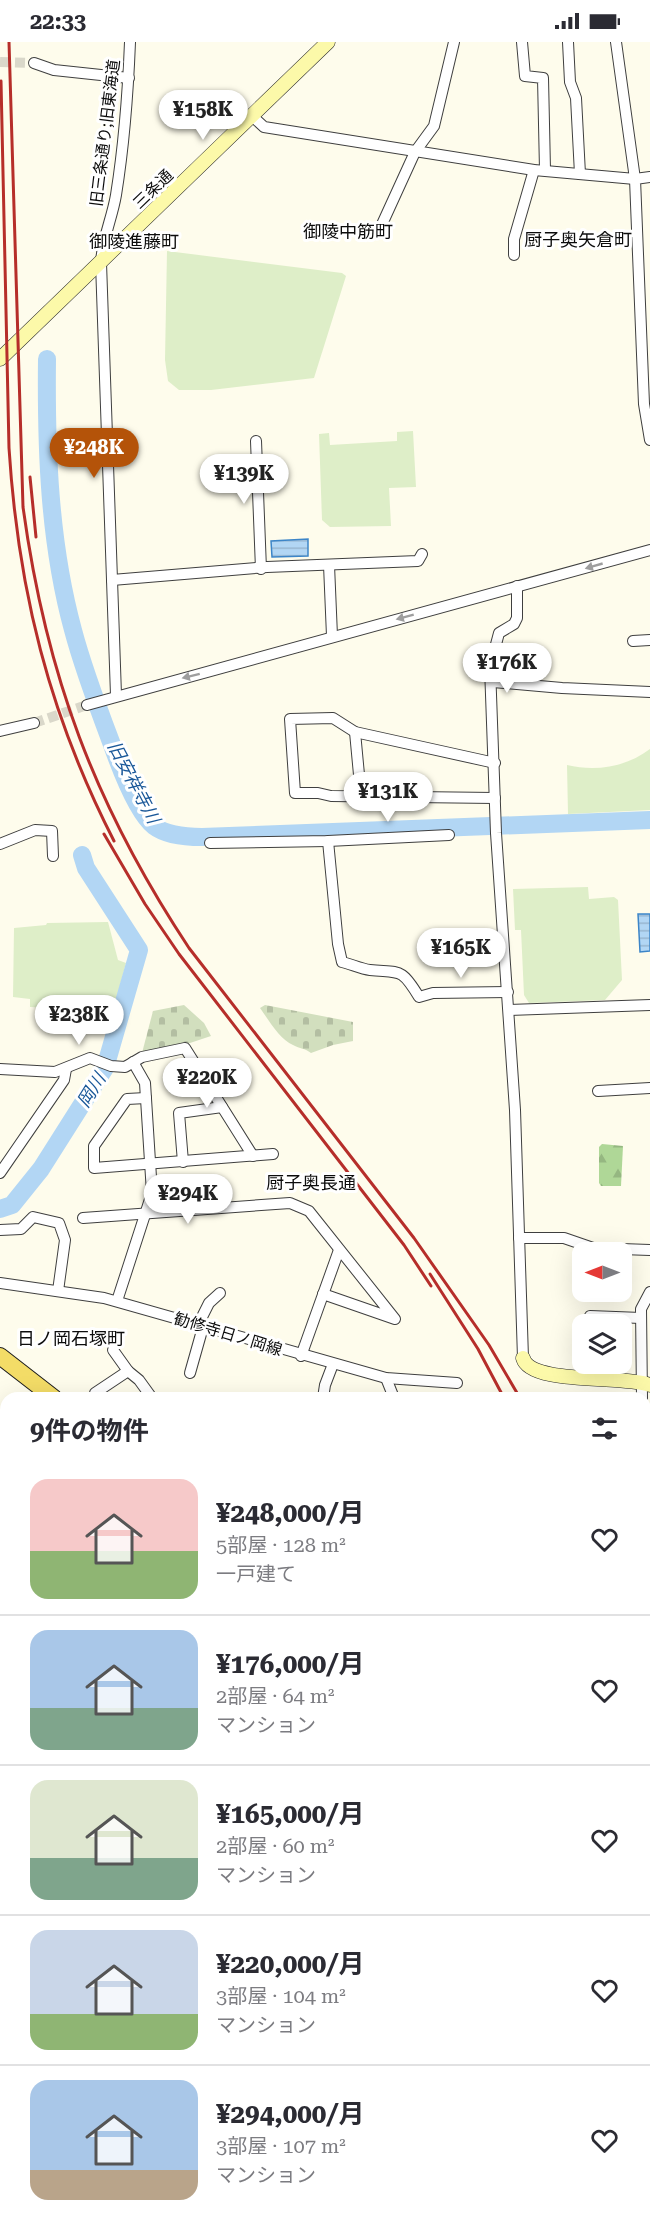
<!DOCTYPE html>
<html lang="ja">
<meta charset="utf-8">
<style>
:root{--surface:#fff;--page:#f7f7f7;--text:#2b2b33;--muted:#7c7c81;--line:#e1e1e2;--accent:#b45309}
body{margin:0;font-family:"Roboto Serif","Noto Sans JP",serif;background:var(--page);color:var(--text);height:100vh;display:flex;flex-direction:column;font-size:22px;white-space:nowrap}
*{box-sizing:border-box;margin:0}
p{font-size:20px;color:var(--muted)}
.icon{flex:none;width:33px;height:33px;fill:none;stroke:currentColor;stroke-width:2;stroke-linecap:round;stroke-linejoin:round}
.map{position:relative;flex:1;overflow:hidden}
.details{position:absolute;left:0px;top:1350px;width:651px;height:836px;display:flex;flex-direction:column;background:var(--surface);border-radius:18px 18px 0 0;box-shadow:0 6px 24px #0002}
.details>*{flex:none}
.needle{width:39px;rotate:270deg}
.buttons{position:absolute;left:572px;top:1200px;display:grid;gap:12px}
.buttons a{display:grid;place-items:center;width:60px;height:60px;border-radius:12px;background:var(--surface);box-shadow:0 6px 24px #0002;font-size:30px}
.price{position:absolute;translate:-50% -51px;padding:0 14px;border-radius:21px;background:#fff;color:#222;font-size:20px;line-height:39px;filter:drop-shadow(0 2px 3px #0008)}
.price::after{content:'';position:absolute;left:50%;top:36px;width:18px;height:14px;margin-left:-9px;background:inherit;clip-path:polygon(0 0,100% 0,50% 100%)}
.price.on{background:var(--accent);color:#fff}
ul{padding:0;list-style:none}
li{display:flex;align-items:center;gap:18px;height:150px;padding:0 30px}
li+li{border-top:2px solid var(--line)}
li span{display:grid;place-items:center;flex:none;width:168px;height:120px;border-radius:18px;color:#555}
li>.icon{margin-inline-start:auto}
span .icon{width:72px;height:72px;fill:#fffc;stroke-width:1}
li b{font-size:26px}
h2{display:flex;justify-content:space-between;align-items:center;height:72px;padding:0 30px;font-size:26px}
.status{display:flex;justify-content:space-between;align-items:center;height:42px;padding:0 30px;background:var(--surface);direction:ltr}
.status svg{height:16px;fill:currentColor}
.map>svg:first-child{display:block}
</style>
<div class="status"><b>22:33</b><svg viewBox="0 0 49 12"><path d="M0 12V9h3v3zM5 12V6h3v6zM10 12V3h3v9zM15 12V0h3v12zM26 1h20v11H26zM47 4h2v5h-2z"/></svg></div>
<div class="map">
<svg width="650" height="2185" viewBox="0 0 650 2185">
<defs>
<pattern id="forest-firs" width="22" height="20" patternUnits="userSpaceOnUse" patternTransform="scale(1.5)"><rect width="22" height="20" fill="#afd797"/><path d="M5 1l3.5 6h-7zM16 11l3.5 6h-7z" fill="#95b781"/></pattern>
<pattern id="cemetery-stones" width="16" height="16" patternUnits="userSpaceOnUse" patternTransform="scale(1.5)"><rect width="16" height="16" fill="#d2dfbe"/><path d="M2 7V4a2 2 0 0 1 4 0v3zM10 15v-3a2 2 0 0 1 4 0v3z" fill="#b3bea2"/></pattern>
<pattern id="water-rules" width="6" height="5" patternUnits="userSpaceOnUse" patternTransform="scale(1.5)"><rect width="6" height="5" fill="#b2d6f4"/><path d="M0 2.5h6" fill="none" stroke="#98b6d0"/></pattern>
</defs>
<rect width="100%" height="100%" fill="#fefcec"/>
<g fill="url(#forest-firs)">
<polygon points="602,1102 623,1104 621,1144 601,1144 599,1141 599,1105"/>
<polygon points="0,1479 6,1479 6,1772 0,1768"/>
<polygon points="645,1746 650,1749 650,1962 645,1962"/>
<polygon points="0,1920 6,1920 6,2180 501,2180 503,2185 0,2185"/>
<polygon points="650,2119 650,2185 602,2185 606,2180 645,2180 645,2126"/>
</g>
<g fill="url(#cemetery-stones)">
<polygon points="184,963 204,981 211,994 166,1009 142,1011 153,969"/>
<path d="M265,963L353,980V999L333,1003L311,1011C305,1006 300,1007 293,1003C280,998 268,977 260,966Z"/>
</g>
<g fill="#deeec8">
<polygon points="167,209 342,231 346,234 314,336 211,348 179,348 168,339 165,318"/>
<polygon points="413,389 416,445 389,446 391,484 330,485 322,478 319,392 329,391 330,403 397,399 397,390"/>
<path d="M650,707V768L568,772L567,723C596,730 626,725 650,707Z"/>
<polygon points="588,845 589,857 614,855 618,858 622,938 605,958 529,961 524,953 521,888 515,888 513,847"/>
<polygon points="108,880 118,918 126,921 115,962 66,967 30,965 30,957 13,955 14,886 46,883 47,881"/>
</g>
<g fill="url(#water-rules)" stroke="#3c85c8" stroke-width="1.5">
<polygon points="308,497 308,514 272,515 271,499"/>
<polygon points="638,872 650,872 650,909 640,910"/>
</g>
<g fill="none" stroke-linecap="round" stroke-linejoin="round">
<g stroke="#b2d6f4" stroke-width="18">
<path d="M47,317C46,407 49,500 73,588C83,626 97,663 111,700C118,720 137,771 154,784C167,794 187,795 202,795L650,778"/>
<polyline points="0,1167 12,1163 41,1127 105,1026 139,908 86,826 82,813"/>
</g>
<g stroke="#dad8ca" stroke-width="10" stroke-dasharray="10 5" stroke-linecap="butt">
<polyline points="0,20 34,21"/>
<polyline points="34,681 87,663"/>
</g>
<defs>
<g id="street">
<polyline points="522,0 525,34 543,36 545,128"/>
<polyline points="568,0 570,40 576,56 580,132"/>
<polyline points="34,21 54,28 129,36"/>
<polyline points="252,74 264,85 534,128 635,137 616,0"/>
<polyline points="650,135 635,137 644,362 650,398"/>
<polyline points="378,191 415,110 434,84 454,0"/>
<polyline points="514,213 514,197 534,128"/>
<polyline points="256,399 261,527"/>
<polyline points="329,523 332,594"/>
<polyline points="112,538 267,525 418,519 422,512"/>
<polyline points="517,544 517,576 514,582 499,591 490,625 496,791 515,1068 523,1316"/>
<polyline points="633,599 650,598"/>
<polyline points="493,640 562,646 650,650"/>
<path d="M116,653L101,221C102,197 112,177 116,153C124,103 128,51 130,0"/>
<polyline points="87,663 650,508"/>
<polyline points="0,689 34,681"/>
<polyline points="355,690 361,754"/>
<polyline points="495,721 355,690 333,676 290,677 295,751 318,751 331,754 495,756"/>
<path d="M328,799L338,902L342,920C351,922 361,927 370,928C400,931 401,925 419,955L433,951L508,950"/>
<polyline points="210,801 328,799 449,793"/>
<polyline points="0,802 35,788 52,789 53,814"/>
<polyline points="509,968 650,963"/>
<polyline points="0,1027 55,1030 90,1016 111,1024 125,1025 142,1015 185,1006 253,1114"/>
<polyline points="598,1049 650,1046"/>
<polyline points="146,1056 127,1057 94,1104 94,1126 273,1112"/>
<polyline points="183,1120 179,1071 222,1065"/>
<polyline points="0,1131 64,1038 66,1027"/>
<polyline points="83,1176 290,1161 309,1169 395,1277 323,1252"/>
<polyline points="0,1188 21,1187 33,1175 59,1181 65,1198 58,1249"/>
<polyline points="519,1196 564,1196 593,1206 650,1208"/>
<polyline points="0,1241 104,1256 386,1336 457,1341"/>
<polyline points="117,1259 152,1151 145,1041 133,1020"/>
<polyline points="590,1274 641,1276"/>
<polyline points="198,1283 209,1261 220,1251"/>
<polyline points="113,1308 128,1329"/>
<polyline points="301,1314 339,1208"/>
<polyline points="190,1331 203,1285"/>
<polyline points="386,1336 394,1356"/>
<polyline points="99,1356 95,1351 128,1329 139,1338 152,1356"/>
<polyline points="323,1356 325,1343 333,1322"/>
<polyline points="642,1356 641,1267 650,1250"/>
<polyline points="0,1453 6,1453"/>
<polyline points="0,1934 6,1937"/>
</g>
<g id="secondary">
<polyline points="0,317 328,0"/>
<path d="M523,1316C530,1343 623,1333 650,1343"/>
<polyline points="508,2185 510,2180"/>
</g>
<g id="primary">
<polyline points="0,1314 54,1356"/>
<polyline points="645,1486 650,1480"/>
</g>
<g id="highway">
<polyline points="645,2035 650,2028"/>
<polyline points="645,2058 650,2049"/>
<polyline points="570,2185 572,2180"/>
<polyline points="584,2185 586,2180"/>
</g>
</defs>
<use href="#street" stroke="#3f3f3f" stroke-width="12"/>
<use href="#secondary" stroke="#2e2e2e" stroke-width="15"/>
<use href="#primary" stroke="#1d1d1d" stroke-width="18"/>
<use href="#highway" stroke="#1d1d1d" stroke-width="20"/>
<use href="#street" stroke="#fff" stroke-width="10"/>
<use href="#secondary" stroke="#fcf9a9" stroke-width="14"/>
<use href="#primary" stroke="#f3dc67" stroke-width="16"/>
<use href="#highway" stroke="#efa959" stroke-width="18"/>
<g stroke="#b62e2a" stroke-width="3">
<path d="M9,0L23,465C46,633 95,764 189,906L414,1196L489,1303L520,1356"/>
<path d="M1,39L9,406C18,548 49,672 114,799"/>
<polyline points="30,435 36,495"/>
<polyline points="104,792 145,862 179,912 404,1203 431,1244"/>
<polyline points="430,1232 478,1307 504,1356"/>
</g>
</g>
<defs><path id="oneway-solid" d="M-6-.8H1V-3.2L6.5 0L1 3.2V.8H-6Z" transform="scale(1.5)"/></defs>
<g fill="#9e9e9e">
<use href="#oneway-solid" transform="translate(594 524) rotate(164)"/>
<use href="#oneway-solid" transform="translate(405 575) rotate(165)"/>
<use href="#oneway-solid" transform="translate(191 634) rotate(166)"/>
</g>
<g text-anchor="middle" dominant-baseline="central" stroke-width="6" stroke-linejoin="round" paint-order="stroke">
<g font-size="16" fill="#0c0c0c" stroke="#fff">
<text transform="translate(105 91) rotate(-83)">旧三条通り;旧東海道</text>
<text transform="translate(153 147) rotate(-44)">三条通</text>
<text transform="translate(228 1292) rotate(17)">勧修寺日ノ岡線</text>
</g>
<g font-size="18" fill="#0c0c0c" stroke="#fff">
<text x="348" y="189">御陵中筋町</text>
<text x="578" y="197">厨子奥矢倉町</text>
<text x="134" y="199">御陵進藤町</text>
<text x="311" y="1140">厨子奥長通</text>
<text x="71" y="1296">日ノ岡石塚町</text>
</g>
<g font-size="18" font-style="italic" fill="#1a5899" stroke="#fff">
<text transform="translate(134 740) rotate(62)">旧安祥寺川</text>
<text transform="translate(91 1048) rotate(-58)">岡川</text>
</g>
</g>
</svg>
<div class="buttons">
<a><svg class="needle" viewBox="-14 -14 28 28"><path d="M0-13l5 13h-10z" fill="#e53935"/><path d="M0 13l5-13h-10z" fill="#7c7c81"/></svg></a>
<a><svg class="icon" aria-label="layers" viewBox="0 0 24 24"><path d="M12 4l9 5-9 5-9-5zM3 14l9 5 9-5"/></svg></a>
</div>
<b class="price" style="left:203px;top:99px">¥158K</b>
<b class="price on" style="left:94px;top:437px">¥248K</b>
<b class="price" style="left:244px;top:463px">¥139K</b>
<b class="price" style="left:507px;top:652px">¥176K</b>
<b class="price" style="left:388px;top:781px">¥131K</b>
<b class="price" style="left:461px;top:937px">¥165K</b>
<b class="price" style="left:79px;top:1004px">¥238K</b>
<b class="price" style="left:207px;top:1067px">¥220K</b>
<b class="price" style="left:188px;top:1183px">¥294K</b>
<section class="details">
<h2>9件の物件<svg class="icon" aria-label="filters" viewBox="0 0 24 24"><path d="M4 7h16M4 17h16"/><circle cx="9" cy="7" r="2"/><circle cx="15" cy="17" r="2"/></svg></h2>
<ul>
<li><span style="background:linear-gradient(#f6c9c9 60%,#8fb573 0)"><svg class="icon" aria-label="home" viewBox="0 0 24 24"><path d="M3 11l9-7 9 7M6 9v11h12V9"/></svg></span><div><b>¥248,000/月</b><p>5部屋 · 128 m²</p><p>一戸建て</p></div><svg class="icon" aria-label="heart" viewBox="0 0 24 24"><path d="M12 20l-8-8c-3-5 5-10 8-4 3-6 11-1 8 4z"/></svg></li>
<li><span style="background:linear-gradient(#a9c7e8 65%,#7fa58c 0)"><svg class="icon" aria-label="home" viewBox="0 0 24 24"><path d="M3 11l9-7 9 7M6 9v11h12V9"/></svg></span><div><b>¥176,000/月</b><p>2部屋 · 64 m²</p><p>マンション</p></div><svg class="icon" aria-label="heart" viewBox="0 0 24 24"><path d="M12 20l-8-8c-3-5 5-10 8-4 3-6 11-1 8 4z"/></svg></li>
<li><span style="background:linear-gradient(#dfe7d0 65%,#7fa58c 0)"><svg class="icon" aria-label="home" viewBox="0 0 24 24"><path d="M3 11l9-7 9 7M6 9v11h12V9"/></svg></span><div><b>¥165,000/月</b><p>2部屋 · 60 m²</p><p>マンション</p></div><svg class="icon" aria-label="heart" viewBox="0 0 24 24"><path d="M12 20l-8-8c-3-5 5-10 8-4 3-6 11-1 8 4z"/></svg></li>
<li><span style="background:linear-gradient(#c9d6e8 70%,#8fb573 0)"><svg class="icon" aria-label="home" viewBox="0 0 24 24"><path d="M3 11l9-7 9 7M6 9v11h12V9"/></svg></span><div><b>¥220,000/月</b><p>3部屋 · 104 m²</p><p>マンション</p></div><svg class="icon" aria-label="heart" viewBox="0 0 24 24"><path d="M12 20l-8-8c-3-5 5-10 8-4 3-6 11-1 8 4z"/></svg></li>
<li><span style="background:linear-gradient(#a9c7e8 75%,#b9a48a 0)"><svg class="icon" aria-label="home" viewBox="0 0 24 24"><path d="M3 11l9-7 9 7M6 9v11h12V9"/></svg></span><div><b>¥294,000/月</b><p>3部屋 · 107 m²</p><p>マンション</p></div><svg class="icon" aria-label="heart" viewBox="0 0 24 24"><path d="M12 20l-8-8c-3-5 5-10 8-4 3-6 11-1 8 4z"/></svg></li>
</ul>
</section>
</div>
